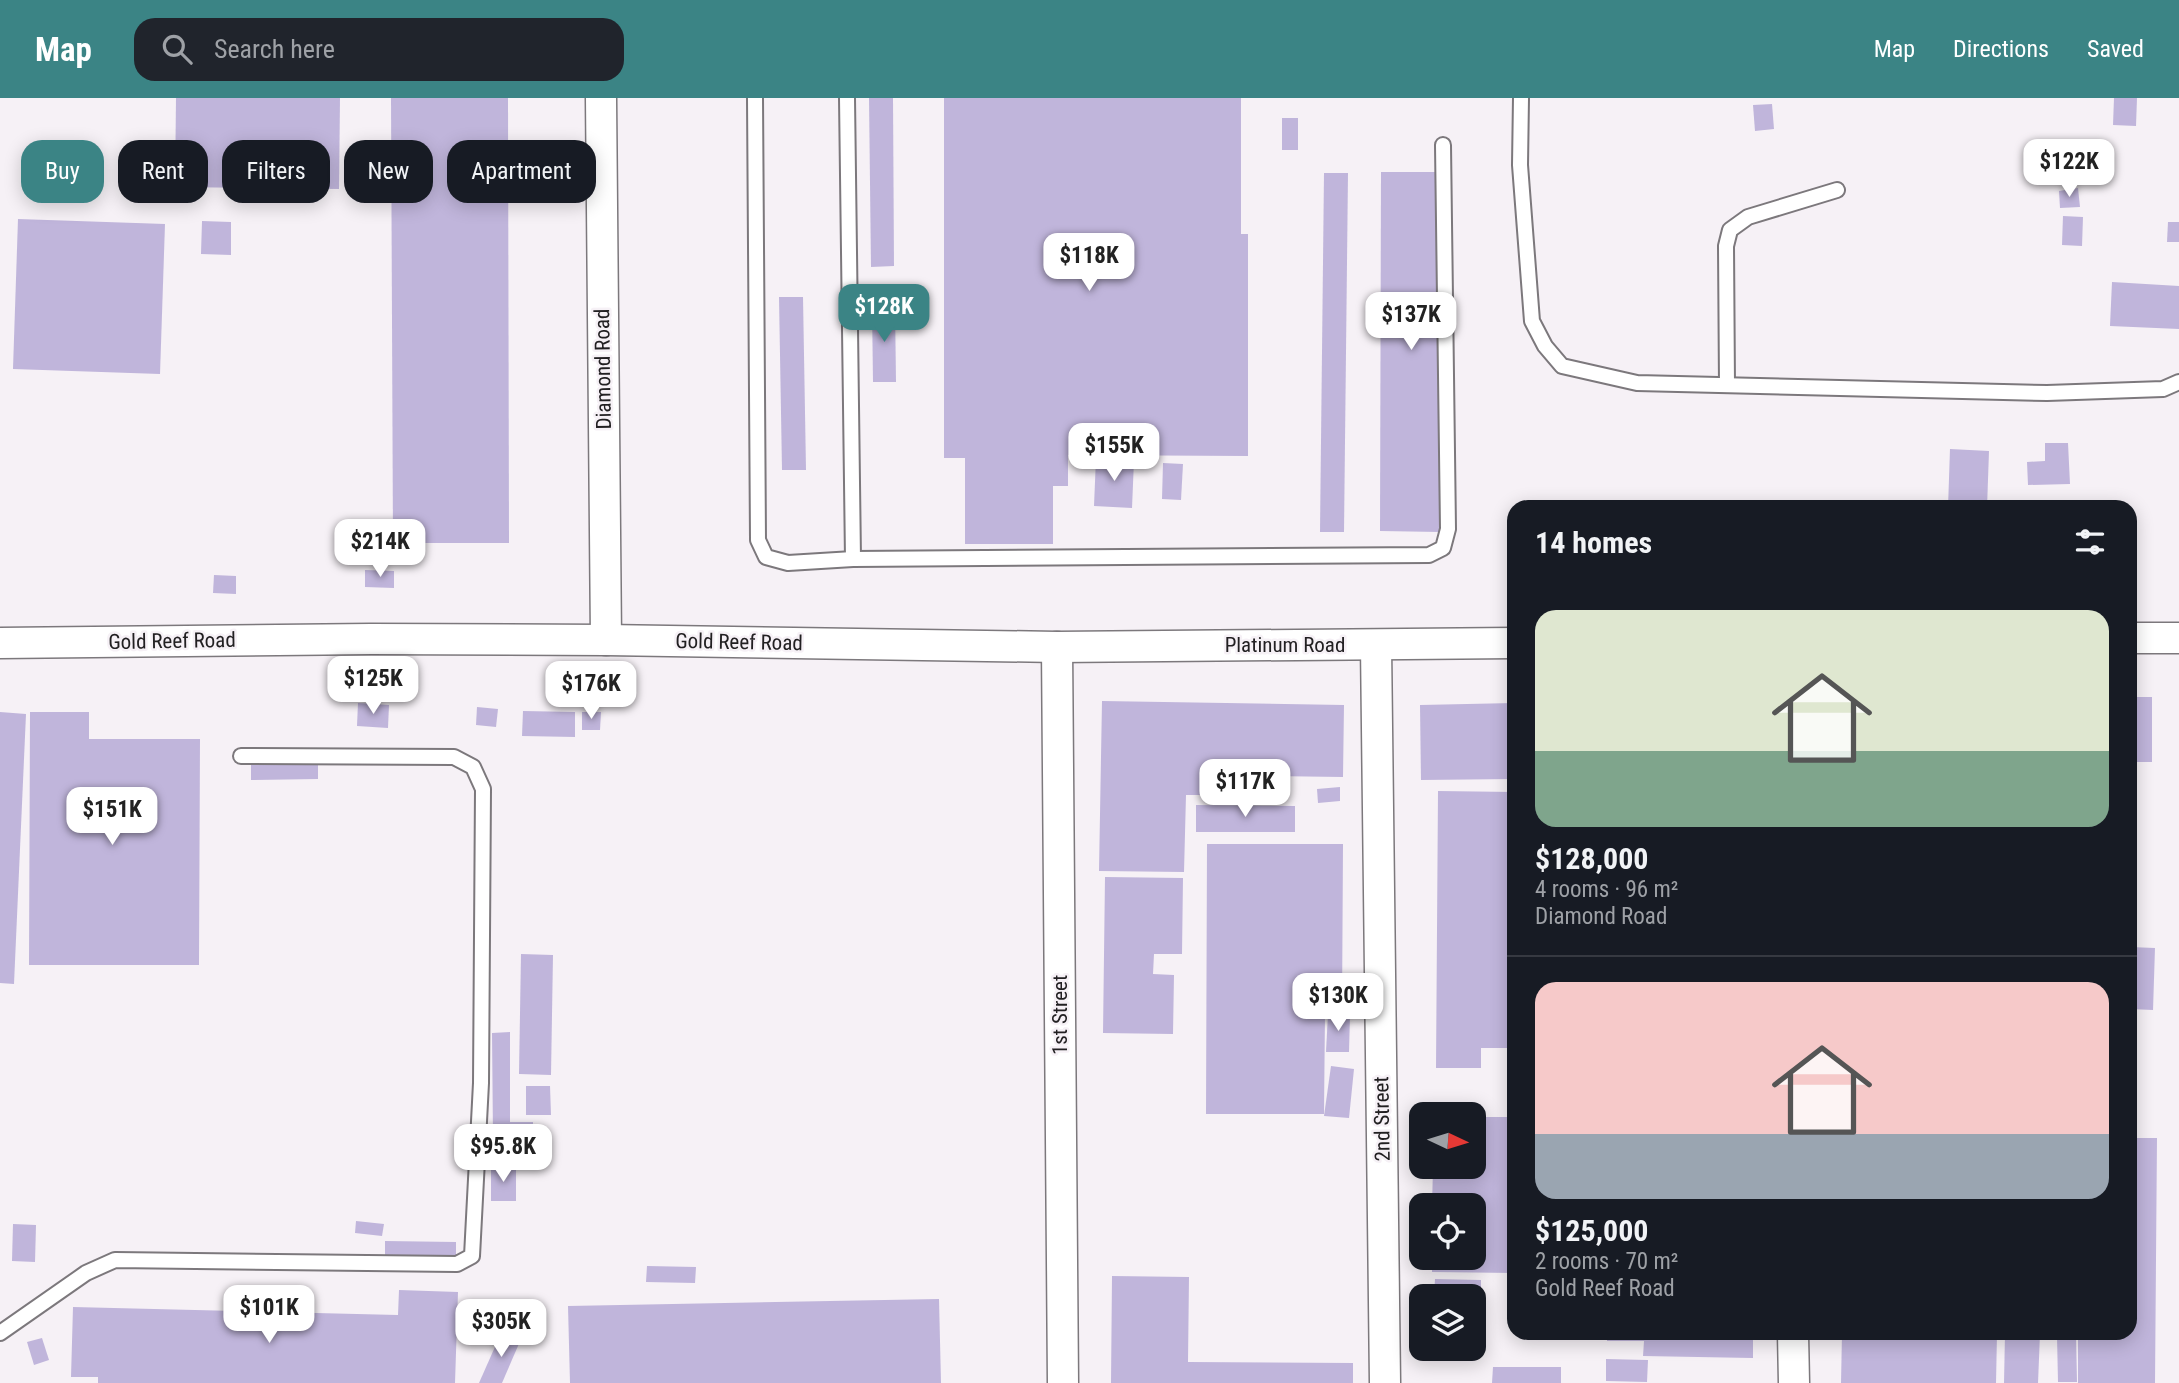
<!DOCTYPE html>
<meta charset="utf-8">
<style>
:root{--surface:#171b24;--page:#20242c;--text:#f1f3f6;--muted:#9ea1a6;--line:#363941;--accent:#3b8485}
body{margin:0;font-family:"Roboto Condensed",sans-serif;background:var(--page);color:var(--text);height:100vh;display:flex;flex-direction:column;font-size:26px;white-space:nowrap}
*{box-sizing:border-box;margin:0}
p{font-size:23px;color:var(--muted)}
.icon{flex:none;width:38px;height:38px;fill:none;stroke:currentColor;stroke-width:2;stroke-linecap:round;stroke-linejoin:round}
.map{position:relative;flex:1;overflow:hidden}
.drawer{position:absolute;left:1507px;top:402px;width:630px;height:840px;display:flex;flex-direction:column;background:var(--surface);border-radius:21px;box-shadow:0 4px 18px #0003}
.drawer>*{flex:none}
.guide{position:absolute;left:21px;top:42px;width:665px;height:63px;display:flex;gap:14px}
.needle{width:46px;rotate:94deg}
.buttons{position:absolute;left:1409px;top:1004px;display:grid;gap:14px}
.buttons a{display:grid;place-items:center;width:77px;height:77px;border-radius:14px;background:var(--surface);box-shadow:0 4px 18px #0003;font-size:35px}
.price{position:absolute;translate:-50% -60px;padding:0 16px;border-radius:14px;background:#fff;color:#222;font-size:23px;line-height:46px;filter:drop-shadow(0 2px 4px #0008)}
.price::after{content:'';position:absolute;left:50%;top:42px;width:21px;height:16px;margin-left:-10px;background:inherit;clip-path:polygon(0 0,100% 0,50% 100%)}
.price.current{background:var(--accent);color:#fff}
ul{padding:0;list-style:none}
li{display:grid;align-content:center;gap:14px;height:371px;padding:0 28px}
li+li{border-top:2px solid var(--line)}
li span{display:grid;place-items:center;height:217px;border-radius:21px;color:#555}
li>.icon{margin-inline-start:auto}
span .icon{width:126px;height:126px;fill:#fffc;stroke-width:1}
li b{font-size:30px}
h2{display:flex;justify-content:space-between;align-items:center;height:84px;padding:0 28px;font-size:30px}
.pill{padding:0 24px;border-radius:21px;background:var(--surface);box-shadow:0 4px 18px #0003;font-size:24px;line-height:63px}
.pill.current{background:var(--accent);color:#fff}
header{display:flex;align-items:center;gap:42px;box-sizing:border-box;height:98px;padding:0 35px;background:var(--accent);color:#fff}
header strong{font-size:33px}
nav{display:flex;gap:38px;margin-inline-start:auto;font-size:24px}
.search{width:490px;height:63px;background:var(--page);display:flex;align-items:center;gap:18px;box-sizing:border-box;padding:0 24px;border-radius:21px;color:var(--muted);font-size:26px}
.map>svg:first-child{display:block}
</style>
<header>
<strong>Map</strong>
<div class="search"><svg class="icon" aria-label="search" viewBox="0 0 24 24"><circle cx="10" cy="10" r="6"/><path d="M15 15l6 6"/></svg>Search here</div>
<nav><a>Map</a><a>Directions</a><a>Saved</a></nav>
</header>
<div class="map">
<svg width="2179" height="1285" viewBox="0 0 2179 1285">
<rect width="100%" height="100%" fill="#f6f1f6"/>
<g fill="#c0b5db">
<polygon points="176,0 340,0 339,91 175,89"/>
<polygon points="391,0 508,0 509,445 393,445"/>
<polygon points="869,0 893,0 894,168 871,169"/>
<polygon points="944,0 1241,0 1241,136 1248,136 1248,358 1068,357 1068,388 1053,388 1053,446 965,446 965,360 944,360"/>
<polygon points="2114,0 2137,0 2136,28 2113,27"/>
<polygon points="1772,6 1774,31 1755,33 1753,7"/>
<rect x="1282" y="20" width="16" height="32"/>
<polygon points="1381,74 1441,74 1440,434 1380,433"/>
<polygon points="1324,75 1348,75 1344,434 1320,434"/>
<polygon points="2078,90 2080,109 2060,110 2059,93"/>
<polygon points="2063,118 2083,119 2082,148 2062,147"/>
<polygon points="18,121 165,126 160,276 13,271"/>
<polygon points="202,123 231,124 231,157 201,156"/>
<polygon points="2168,124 2179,124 2179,144 2167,144"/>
<polygon points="2112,184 2179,188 2179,231 2110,228"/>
<polygon points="779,199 803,199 806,372 782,372"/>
<polygon points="872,209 895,209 896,284 873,284"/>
<polygon points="2045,345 2068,345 2070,386 2028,387 2027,364 2045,363"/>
<polygon points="1950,351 1989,353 1987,410 1948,410"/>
<polygon points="1096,360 1134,362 1132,410 1094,408"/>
<polygon points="1163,365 1183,366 1181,402 1162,401"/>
<polygon points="365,472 394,473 394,490 365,489"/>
<polygon points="214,477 236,478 236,496 213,495"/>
<rect x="2130" y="599" width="22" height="65"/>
<polygon points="1102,603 1344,607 1343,679 1269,678 1270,692 1223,690 1223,663 1211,663 1210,697 1186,697 1184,774 1099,773"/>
<polygon points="358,605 389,607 388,630 357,628"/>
<polygon points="1514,605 1514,681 1421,682 1420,607"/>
<polygon points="477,609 498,611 496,629 476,627"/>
<polygon points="523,613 575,614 575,639 522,638"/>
<polygon points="0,614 26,616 14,886 0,885"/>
<polygon points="30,614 89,614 89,641 200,641 199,867 29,867"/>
<polygon points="582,614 601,614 600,632 582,632"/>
<polygon points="318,661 318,681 251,682 251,662"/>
<polygon points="1340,689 1340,703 1318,705 1317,691"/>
<polygon points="1438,693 1514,694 1514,950 1481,950 1481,970 1436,970"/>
<polygon points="2130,703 2136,703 2137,763 2130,763"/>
<polygon points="1196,707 1295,708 1295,734 1196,734"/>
<polygon points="1207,746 1343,746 1342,913 1325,914 1324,1016 1206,1016"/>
<polygon points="2130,776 2134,776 2133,844 2130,844"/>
<polygon points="1105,779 1183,780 1182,856 1154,856 1153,876 1174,877 1173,936 1103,935"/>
<polygon points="2130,849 2155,850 2153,912 2130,911"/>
<polygon points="521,856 553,857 551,977 519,976"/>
<polygon points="1328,916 1350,917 1349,954 1326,954"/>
<polygon points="510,934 510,1024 533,1024 533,1039 493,1040 492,935"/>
<polygon points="1331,968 1354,971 1349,1020 1324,1018"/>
<polygon points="526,988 550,988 551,1017 526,1017"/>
<polygon points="1474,1019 1514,1019 1514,1175 1432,1174 1432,1160 1474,1160 1474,1108 1432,1108 1433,1069 1474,1069"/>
<polygon points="2130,1040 2157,1040 2155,1285 2078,1285 2078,1236 2130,1236"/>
<rect x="491" y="1070" width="25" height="33"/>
<polygon points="356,1123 384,1126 382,1138 355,1135"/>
<polygon points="13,1126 36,1127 35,1164 12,1163"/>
<polygon points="385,1143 456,1144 456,1158 385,1158"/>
<polygon points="647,1168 696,1169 695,1185 646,1184"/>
<polygon points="1112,1178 1189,1179 1188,1264 1353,1265 1353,1285 1111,1285"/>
<polygon points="1435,1181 1481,1182 1481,1212 1474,1212 1474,1199 1434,1199"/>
<polygon points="399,1192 458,1194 455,1285 98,1285 98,1279 71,1279 73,1209 398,1217"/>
<polygon points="939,1201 941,1285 570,1285 568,1208"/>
<polygon points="502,1233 521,1241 502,1285 479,1285"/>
<polygon points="1607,1236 1753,1236 1753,1260 1643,1258 1644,1243 1607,1243"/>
<polygon points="1842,1236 1997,1236 1996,1285 1841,1285"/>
<polygon points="2005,1236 2040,1236 2038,1285 2004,1285"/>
<polygon points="2076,1237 2077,1284 2058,1284 2057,1238"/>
<polygon points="42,1240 49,1262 34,1267 27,1244"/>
<polygon points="1606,1261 1648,1262 1647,1284 1606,1283"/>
<polygon points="1493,1269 1561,1269 1561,1285 1492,1285"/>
</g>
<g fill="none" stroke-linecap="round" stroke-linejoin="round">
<defs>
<g id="lane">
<polyline points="755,0 758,442 766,459 788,465 853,461 1429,457 1443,450 1448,431 1443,47"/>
<polyline points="847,0 853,461"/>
<polyline points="1521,0 1520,67 1532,223 1545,248 1562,268 1637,285 2047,295 2163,291 2179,284"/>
<polyline points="1727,287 1726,148 1730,132 1748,119 1837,92"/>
<polyline points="0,1235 86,1175 115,1162 457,1166 472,1158 481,985 483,691 473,669 454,659 241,658"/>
</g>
<g id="street">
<polyline points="601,0 606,542"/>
<polyline points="2130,540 2179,540"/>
<polyline points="0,545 371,541 606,542 1057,549 1514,545"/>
<polyline points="1376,547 1385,1285"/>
<polyline points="1057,549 1063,1285"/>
<polyline points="1793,1236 1794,1285"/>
</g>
</defs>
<use href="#lane" stroke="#7c787c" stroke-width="18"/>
<use href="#street" stroke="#7c787c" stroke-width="33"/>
<use href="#lane" stroke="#fff" stroke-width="14"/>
<use href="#street" stroke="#fff" stroke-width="30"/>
</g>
<g text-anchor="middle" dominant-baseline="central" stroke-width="5" stroke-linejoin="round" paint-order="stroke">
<g font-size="21" fill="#222022" stroke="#f6f1f6">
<text transform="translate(603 271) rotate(-91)">Diamond Road</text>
<text transform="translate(172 543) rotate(-1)">Gold Reef Road</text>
<text transform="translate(739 544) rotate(1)">Gold Reef Road</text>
<text x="1285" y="547">Platinum Road</text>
<text transform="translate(1060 917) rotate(-90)">1st Street</text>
<text transform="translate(1382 1021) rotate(-91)">2nd Street</text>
</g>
</g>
</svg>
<div class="buttons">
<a><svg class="needle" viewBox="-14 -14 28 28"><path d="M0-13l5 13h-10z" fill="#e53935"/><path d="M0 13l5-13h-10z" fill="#9ea1a6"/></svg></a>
<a><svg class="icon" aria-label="locate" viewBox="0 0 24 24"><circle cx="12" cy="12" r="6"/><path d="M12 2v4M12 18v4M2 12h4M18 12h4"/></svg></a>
<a><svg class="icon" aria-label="layers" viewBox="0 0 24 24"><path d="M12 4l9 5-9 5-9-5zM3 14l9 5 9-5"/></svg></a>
</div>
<b class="price" style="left:2069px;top:101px">$122K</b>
<b class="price" style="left:1089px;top:195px">$118K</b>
<b class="price current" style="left:884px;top:246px">$128K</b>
<b class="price" style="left:1411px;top:254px">$137K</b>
<b class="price" style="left:1114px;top:385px">$155K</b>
<b class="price" style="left:380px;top:481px">$214K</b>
<b class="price" style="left:373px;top:618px">$125K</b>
<b class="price" style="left:591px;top:623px">$176K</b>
<b class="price" style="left:1245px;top:721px">$117K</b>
<b class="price" style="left:112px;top:749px">$151K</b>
<b class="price" style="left:1338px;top:935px">$130K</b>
<b class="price" style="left:503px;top:1086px">$95.8K</b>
<b class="price" style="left:269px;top:1247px">$101K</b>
<b class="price" style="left:501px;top:1261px">$305K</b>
<div class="guide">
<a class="pill current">Buy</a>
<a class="pill">Rent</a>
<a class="pill">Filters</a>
<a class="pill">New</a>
<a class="pill">Apartment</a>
</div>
<section class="drawer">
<h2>14 homes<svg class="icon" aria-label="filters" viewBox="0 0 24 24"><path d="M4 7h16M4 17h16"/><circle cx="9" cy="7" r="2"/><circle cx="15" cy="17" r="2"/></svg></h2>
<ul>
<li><span style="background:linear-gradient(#dfe7d0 65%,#7fa58c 0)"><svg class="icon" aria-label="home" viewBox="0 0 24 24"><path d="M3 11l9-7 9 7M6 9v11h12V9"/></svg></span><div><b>$128,000</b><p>4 rooms · 96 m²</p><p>Diamond Road</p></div></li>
<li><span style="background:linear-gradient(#f6c9c9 70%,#9aa5b1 0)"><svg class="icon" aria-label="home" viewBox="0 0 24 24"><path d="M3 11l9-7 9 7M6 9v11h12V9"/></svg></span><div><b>$125,000</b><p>2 rooms · 70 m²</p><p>Gold Reef Road</p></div></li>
</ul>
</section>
</div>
